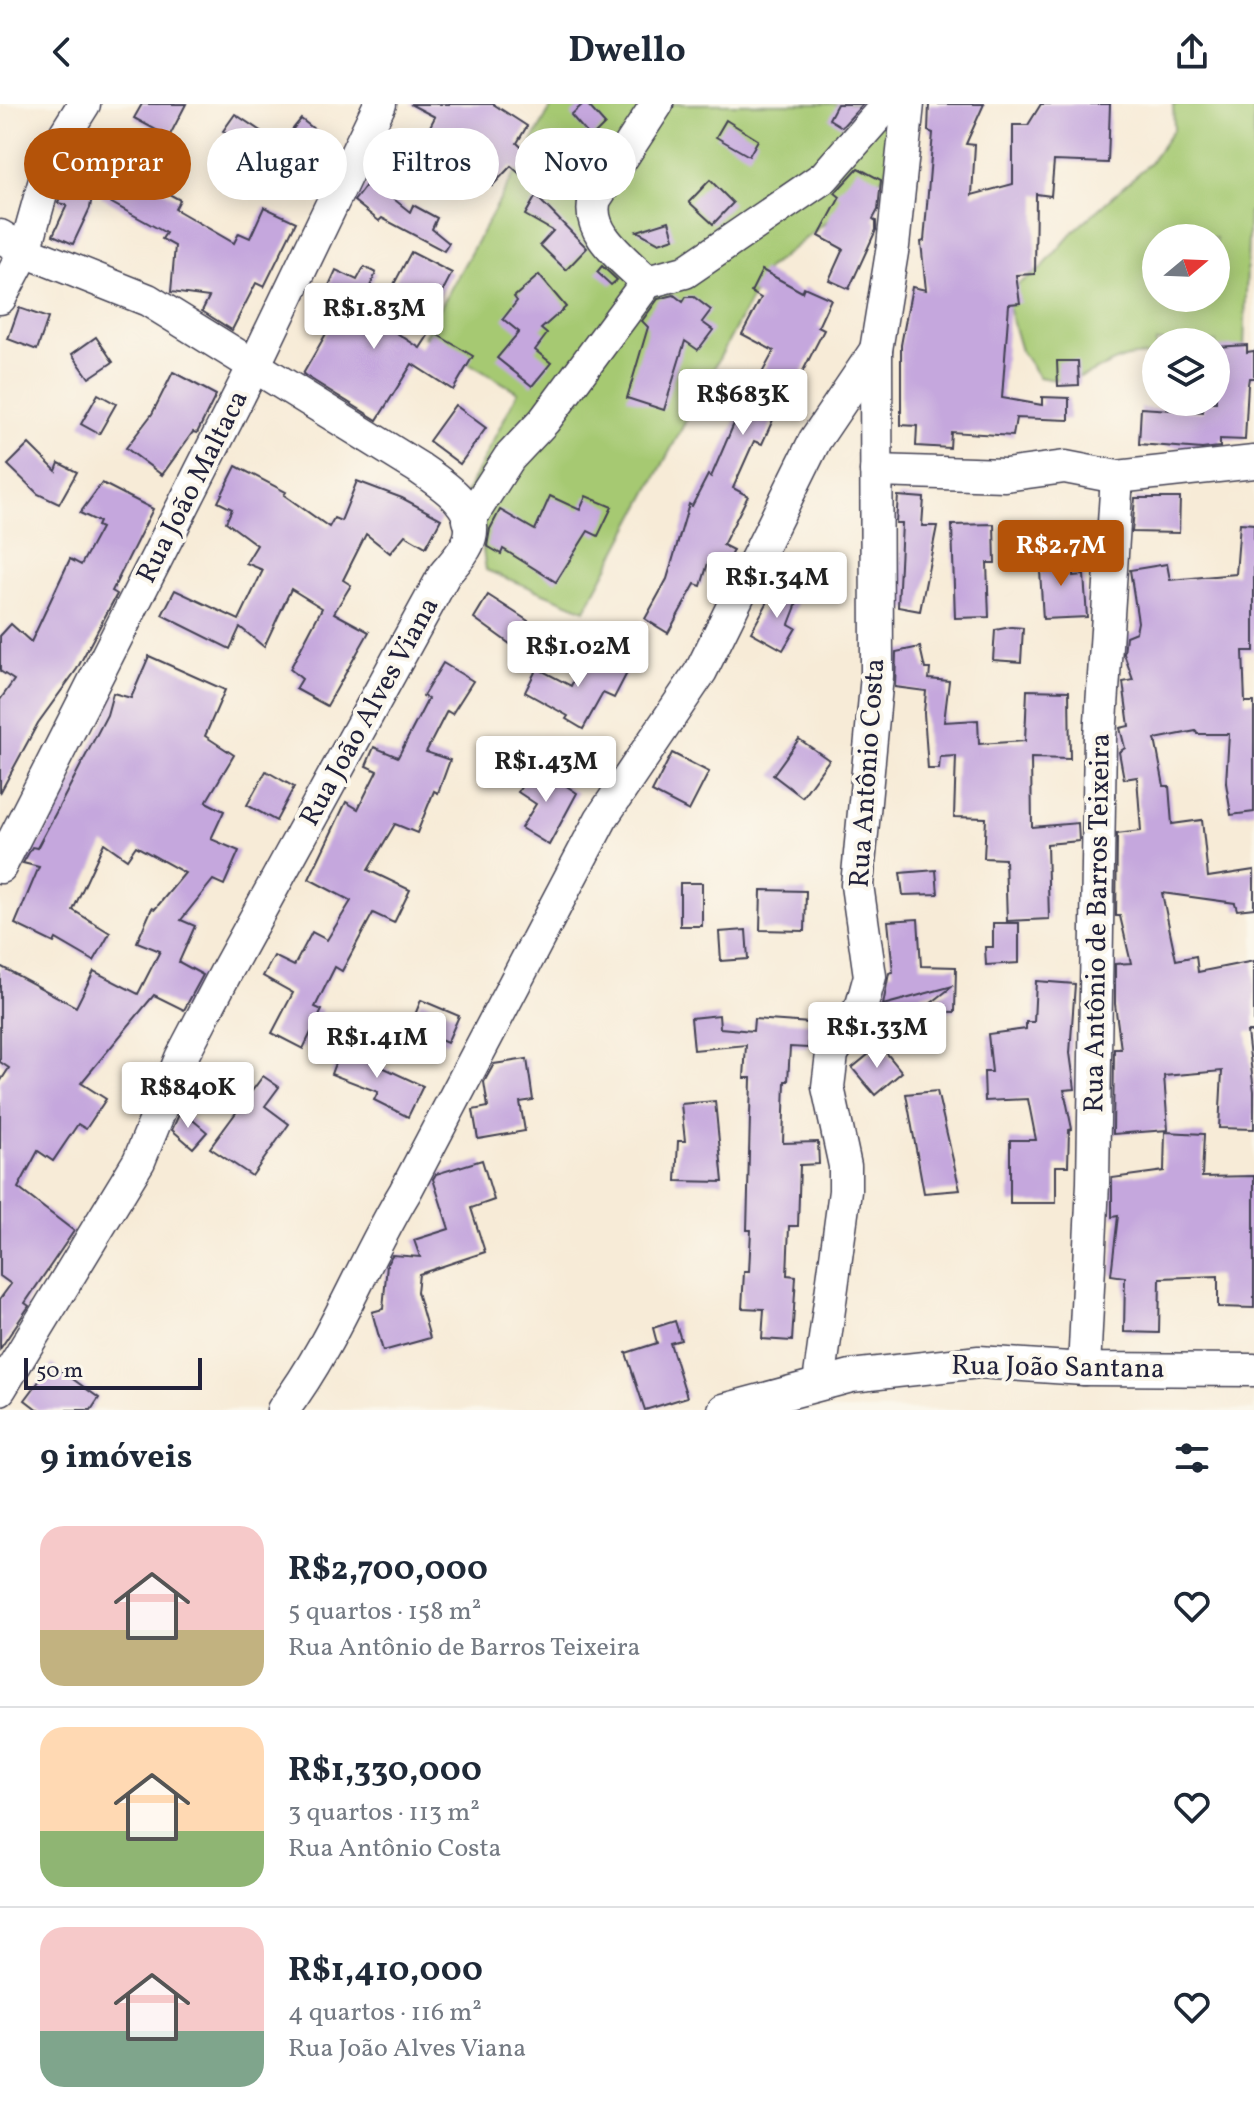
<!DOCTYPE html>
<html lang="pt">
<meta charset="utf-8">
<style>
:root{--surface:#fff;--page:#f6f6f7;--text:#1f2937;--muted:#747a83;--line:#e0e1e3;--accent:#b45309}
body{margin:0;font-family:Vollkorn,serif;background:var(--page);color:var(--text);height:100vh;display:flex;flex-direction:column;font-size:30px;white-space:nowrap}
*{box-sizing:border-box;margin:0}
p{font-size:26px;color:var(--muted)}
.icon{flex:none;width:44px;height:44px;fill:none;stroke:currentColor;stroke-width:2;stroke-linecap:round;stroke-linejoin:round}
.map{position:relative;height:1306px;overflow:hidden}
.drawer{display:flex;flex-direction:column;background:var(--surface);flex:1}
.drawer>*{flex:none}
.top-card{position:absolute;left:24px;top:24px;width:800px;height:72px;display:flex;gap:16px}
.needle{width:52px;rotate:71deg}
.buttons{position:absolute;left:1142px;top:120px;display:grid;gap:16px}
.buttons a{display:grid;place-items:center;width:88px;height:88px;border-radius:50%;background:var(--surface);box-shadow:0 4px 20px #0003;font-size:40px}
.scale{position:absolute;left:24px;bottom:20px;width:178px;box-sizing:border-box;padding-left:8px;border:4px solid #22223b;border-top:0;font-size:22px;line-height:28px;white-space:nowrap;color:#22223b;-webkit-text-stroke:6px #fbf7ec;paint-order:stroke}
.price{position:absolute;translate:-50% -68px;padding:0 18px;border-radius:8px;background:#fff;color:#222;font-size:26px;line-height:52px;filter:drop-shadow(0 2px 4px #0008)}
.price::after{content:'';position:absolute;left:50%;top:48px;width:24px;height:18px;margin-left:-12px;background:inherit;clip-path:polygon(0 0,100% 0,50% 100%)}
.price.selected{background:var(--accent);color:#fff}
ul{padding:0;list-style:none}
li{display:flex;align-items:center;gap:24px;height:200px;padding:0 40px}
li+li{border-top:2px solid var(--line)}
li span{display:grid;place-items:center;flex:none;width:224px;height:160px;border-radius:24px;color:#555}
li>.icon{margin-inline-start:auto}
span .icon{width:96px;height:96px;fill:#fffc;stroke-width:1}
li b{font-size:34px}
h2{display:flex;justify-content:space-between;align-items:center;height:96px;padding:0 40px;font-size:34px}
.chip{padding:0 28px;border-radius:36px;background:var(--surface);box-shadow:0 4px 20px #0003;font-size:28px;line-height:72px}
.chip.selected{background:var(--accent);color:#fff}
header{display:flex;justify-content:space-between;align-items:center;height:104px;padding:0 40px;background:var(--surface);font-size:36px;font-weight:700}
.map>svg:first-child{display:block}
</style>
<header><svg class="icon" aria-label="back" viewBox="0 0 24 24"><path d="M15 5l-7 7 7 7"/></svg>Dwello<svg class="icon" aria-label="share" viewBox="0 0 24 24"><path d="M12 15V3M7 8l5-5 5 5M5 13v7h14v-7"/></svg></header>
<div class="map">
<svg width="1254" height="1306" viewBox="0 0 1254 1306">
<rect width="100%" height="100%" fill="#fbf7ec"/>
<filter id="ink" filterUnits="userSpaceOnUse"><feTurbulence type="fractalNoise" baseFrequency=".0125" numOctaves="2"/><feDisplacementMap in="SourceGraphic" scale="16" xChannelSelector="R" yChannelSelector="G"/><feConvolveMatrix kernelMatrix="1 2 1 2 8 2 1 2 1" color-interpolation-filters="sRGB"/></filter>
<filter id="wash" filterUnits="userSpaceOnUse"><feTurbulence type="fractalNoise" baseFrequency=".006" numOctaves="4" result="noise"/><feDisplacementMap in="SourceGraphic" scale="32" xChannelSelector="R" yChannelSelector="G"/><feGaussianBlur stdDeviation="1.8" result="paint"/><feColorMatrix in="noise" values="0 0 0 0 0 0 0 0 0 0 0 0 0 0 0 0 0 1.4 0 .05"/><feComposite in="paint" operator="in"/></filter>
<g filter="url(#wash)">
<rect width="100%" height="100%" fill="#f7ebd7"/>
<g fill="#a6c972" stroke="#647656" stroke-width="2" fill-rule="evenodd">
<polygon points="553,0 893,0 887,70 767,165 585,506 486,466 481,433 462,397 518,288 424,233"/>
<path d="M1173,0H1254V109L1249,108L1244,244L1216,246V238H1156V251C1146,252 1134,251 1124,254C1091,266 1078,283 1039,273L1021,247L1004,189L1041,165L1075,126L1149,60L1174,25ZM1156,134H1216V194H1156Z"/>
</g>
<g id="blocks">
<g fill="#c5a7dd">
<polygon points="142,0 186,0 169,33 134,14"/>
<polygon points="410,0 493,0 527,22 517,39 564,82 550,97 511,62 492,82 465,58 458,72 416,49 435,13"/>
<polygon points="583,0 587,0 605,20 591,34 571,11"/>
<polygon points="837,0 863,0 842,23 829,15"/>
<polygon points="929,0 984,0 966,40 975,41 972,91 1013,80 1013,21 1028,21 1041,0 1110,0 1108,59 1054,57 1051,92 1036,90 1035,170 1016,171 1020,199 1009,200 1002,294 1042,301 1042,293 1069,294 1069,316 1016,314 1013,332 951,328 950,344 916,342 917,322 901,321 901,241 912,183 926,186 921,138 924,137 933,29 928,27"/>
<polygon points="235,10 268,32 256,49 223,27"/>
<polygon points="301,15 328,36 310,58 283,37"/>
<polygon points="726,16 758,36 749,52 716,33"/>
<polygon points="74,51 95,74 90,104 73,140 53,131 67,101 58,99"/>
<polygon points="118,62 180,96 175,105 234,139 239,129 250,134 264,103 296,118 264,183 256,179 232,226 202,207 209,193 171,188 175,142 162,135 166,129 101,93"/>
<polygon points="858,64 881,76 878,106 873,115 876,117 876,126 849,185 829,176 843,145 819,132 840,93 835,89"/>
<polygon points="370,76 410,108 413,101 437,114 432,125 449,139 444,147 382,114 379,117 354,97"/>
<polygon points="710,76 733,99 713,120 689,98"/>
<polygon points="536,92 587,144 566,166 540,141 553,127 525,111"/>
<polygon points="669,117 674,134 659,139 637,127"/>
<polygon points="411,148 452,169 435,202 394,180"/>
<polygon points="602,162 617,176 611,181 597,168"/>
<polygon points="364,163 376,169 360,205 420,244 431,227 473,252 453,286 412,260 377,316 303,270 339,207 321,199 336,166 357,176"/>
<polygon points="762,166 802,188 804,183 831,195 818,223 824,226 786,300 781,298 762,340 754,337 733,384 748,392 723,441 733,446 724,466 708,459 701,482 695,480 668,529 645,515 667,475 689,400 692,402 708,371 711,373 745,294 748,295 774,247 742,230 761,194 751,188"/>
<polygon points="539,171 566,203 541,225 547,230 535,246 551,259 532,282 497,254 519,228 503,215 517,197 514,193"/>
<polygon points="674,191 683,198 686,193 694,193 711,206 702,218 713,226 698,246 685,237 664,306 627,294 648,223 642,217 658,195"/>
<polygon points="19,204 48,214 37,246 8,235"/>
<polygon points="96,233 113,258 89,274 72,250"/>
<polygon points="1247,241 1247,248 1254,247 1254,274 1249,274 1248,280 1245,336 1220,335 1220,343 1202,345 1139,340 1141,304 1203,308 1204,298 1216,298 1216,243"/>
<polygon points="1057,257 1078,257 1079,281 1058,282"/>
<polygon points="173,268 216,291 197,329 193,328 162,371 126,344 152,310"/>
<polygon points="98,290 116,300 99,330 81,320"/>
<polygon points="455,301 486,324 460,360 429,337"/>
<polygon points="29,340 56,367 59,359 77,368 59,400 38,390 8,361"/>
<polygon points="236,362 286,388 284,391 329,423 334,414 341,417 357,377 402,394 441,415 426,443 405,431 390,449 366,430 343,476 351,481 334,509 369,528 327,602 296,585 302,575 290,565 322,504 291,485 264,543 240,523 230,545 162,511 175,486 239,516 263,466 246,459 257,441 226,418 232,405 218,398"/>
<polygon points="102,379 153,405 112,487 117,490 77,565 38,619 0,689 0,596 14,576 0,567 0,532 11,520 31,538 70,455 81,461 101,424 97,422 99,418 80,409"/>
<polygon points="550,392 580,406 586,392 612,403 598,432 588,427 556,478 503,445 501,450 487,442 490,425 500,406 535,426"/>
<polygon points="898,392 924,394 922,422 937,422 920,507 898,503 902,419 896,419"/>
<polygon points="1135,394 1180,394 1179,429 1132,428"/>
<polygon points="1240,419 1254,420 1254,547 1243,547 1245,598 1254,598 1254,708 1231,711 1226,679 1229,630 1197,630 1196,627 1155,635 1164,682 1169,682 1172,720 1202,716 1208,773 1254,766 1254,804 1237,806 1235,799 1162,789 1176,856 1196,852 1198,868 1254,857 1254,928 1247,928 1254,987 1254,1025 1219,1024 1222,967 1164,972 1168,1026 1113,1030 1114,945 1121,945 1115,900 1115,860 1131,859 1120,812 1116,812 1117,730 1141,727 1137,673 1124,675 1119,648 1125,644 1120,624 1129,622 1123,578 1133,576 1124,550 1126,532 1136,528 1138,518 1130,466 1167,460 1170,476 1236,470"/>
<polygon points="994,420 995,459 987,459 989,513 955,514 952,421"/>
<polygon points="1072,448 1073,472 1084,471 1087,513 1043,515 1039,450"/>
<polygon points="775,485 799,494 789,520 796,524 783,546 751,528"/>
<polygon points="488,491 553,533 535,558 474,514"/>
<polygon points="1011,523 1023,524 1021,558 993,556 995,526"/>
<polygon points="920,543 925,565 930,565 929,575 949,577 944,618 978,616 979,640 1025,637 1027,586 1069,587 1070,655 1031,654 1032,723 1078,719 1079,737 1047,740 1049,815 1007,817 1005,755 984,754 986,714 954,713 956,652 940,653 939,665 928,665 924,609 926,587 895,583 896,548"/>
<polygon points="587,549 627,569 614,594 603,589 583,625 566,615 568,612 525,588 537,564 571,582"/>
<polygon points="149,552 225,586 205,632 234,651 206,698 224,707 211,735 239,747 224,781 213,776 181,816 195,822 179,858 203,871 184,906 154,891 81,979 106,995 86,1025 78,1020 53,1057 38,1047 18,1084 74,1127 25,1199 29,1202 0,1245 0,1195 11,1180 0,1172 0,978 9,964 0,958 0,862 76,903 94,867 138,890 160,847 137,838 152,804 155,805 185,769 136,742 127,755 104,739 73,806 110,829 94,857 56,835 54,839 15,820 39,763 23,759 32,743 37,744 60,701 107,611 113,589 131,594"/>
<polygon points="443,559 473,577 452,610 447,607 426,648 450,656 438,689 434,687 417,729 395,720 368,766 410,786 394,819 373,809 342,867 335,863 315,903 322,906 303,945 272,929 293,889 263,872 274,852 294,862 312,828 327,836 351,797 309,775 346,698 358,705 377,667 366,662 374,643 398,653 428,595 423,592"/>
<polygon points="799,635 829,656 802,693 773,671"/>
<polygon points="672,649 709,668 689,707 652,688"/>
<polygon points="535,661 577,689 549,741 521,724 536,700 518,688"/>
<polygon points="266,667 294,683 276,717 247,701"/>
<polygon points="936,766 938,790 903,791 900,769"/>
<rect x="680" y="779" width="22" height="43"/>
<polygon points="761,786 806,787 805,827 760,826"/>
<polygon points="918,815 921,862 956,863 955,908 921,907 953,882 883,901 889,869 893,868 888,817"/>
<polygon points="993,819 1019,819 1019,859 986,861 985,843 993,843"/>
<polygon points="746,826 748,855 721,857 719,828"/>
<polygon points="1036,877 1075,880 1070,949 1075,985 1064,986 1072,1025 1069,1026 1068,1062 1056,1062 1056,1099 1010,1099 1010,1036 1036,1036 1028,995 985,997 984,968 992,968 988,930 1026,925 1026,918 1034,918"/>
<polygon points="421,896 459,912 447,939 410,923"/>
<polygon points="719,911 720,924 753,927 754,915 810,919 808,944 790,943 788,977 785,977 783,1039 818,1038 819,1060 800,1061 798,1122 789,1122 787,1171 796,1172 792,1237 762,1235 764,1205 742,1204 744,1168 749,1168 751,1126 747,1126 751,974 744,974 746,941 694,946 691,914"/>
<polygon points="342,941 370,952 369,957 423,982 408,1013 374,996 378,988 331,970"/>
<polygon points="880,941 902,968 875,991 852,964"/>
<polygon points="527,955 533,996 520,998 525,1027 478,1035 473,1006 488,1003 484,978 494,960"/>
<polygon points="263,972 279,983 265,1002 289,1020 252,1072 210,1044"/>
<polygon points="937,987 960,1086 924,1089 906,990"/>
<polygon points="715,997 723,1078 676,1077 678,1037 685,1037 681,1000"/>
<polygon points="181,1006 207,1028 193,1044 172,1026"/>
<polygon points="1165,1028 1204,1030 1202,1073 1254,1072 1254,1204 1218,1203 1218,1172 1160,1174 1159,1229 1124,1228 1125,1173 1111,1171 1118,1112 1112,1113 1112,1074 1164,1067"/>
<polygon points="482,1056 494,1096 471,1104 485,1148 419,1170 417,1188 430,1234 383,1247 372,1208 383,1205 387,1160 392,1151 420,1153 414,1136 449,1125 433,1075 436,1070"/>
<polygon points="675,1217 681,1236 670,1239 687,1293 645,1306 626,1249 657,1239 653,1224"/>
<polygon points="52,1260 99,1294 91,1306 38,1306 25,1296"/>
</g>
</g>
</g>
<g filter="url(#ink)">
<use href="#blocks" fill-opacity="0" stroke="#424052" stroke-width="2"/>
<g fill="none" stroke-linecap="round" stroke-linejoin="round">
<defs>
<g id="minor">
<path d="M0,132L25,147L148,196L419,364C440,379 478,401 470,433C467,446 452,461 444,471L225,870L181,954L139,1057L0,1285"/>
<path d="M647,178C625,156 585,129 595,95L657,0"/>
<polyline points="0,194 25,147 52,51 84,0"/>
<polyline points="876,367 1005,371 1065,363 1117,373 1254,358"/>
<polyline points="469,416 509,354 544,317 647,178 685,168 824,73 888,0"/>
<polyline points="0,763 255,260 380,0"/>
<polyline points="1084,1265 1093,1079 1100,633 1117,373"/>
<polyline points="819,1279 845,1087 845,1062 828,983 832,950 862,901 870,872 857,781 877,572 876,246 893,142 908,0"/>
<path d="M283,1306C334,1239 362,1159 405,1088L601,715L701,567L815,336L876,246"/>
<polyline points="724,1306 851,1272 979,1258 1084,1265 1254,1266"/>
</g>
</defs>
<use href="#minor" stroke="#424052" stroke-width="35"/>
<use href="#minor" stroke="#fff" stroke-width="32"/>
</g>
</g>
<g text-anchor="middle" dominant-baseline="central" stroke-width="8" stroke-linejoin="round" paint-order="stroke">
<g font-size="28" fill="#22223b" stroke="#fbf7ec">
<text transform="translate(193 383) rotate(-63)">Rua João Maltaca</text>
<text transform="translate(370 608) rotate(-61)">Rua João Alves Viana</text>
<text transform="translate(868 669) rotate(-86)">Rua Antônio Costa</text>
<text transform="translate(1098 819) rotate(-89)">Rua Antônio de Barros Teixeira</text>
<text transform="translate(1058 1264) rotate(1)">Rua João Santana</text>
</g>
</g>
</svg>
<div class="buttons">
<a><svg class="needle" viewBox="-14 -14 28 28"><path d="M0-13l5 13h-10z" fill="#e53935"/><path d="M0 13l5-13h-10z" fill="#747a83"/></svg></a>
<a><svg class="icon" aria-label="layers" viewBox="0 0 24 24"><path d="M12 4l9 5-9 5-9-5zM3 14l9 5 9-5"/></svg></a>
</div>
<div class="scale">50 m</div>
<b class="price" style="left:374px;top:247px">R$1.83M</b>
<b class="price" style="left:743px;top:333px">R$683K</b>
<b class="price selected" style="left:1061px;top:484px">R$2.7M</b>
<b class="price" style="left:777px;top:516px">R$1.34M</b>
<b class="price" style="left:578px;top:585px">R$1.02M</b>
<b class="price" style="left:546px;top:700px">R$1.43M</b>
<b class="price" style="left:877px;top:966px">R$1.33M</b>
<b class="price" style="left:377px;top:976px">R$1.41M</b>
<b class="price" style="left:188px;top:1026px">R$840K</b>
<div class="top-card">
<a class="chip selected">Comprar</a>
<a class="chip">Alugar</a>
<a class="chip">Filtros</a>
<a class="chip">Novo</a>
</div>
</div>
<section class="drawer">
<h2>9 imóveis<svg class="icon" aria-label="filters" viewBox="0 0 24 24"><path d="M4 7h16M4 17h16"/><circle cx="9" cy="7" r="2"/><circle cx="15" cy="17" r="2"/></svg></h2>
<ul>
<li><span style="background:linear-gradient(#f6c9c9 65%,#c2b280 0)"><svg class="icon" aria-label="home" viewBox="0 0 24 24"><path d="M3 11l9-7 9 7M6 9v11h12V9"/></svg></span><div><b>R$2,700,000</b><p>5 quartos · 158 m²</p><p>Rua Antônio de Barros Teixeira</p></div><svg class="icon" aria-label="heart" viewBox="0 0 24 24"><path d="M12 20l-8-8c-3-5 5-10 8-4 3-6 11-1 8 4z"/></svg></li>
<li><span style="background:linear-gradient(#ffd9b3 65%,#8fb573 0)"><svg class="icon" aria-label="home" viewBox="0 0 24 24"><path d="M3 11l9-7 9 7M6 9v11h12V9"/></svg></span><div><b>R$1,330,000</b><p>3 quartos · 113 m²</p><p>Rua Antônio Costa</p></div><svg class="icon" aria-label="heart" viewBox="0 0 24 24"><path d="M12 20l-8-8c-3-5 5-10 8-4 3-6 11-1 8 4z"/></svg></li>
<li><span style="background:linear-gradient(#f6c9c9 65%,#7fa58c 0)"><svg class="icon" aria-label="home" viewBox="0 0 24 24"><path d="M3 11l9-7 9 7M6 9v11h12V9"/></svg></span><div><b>R$1,410,000</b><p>4 quartos · 116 m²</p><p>Rua João Alves Viana</p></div><svg class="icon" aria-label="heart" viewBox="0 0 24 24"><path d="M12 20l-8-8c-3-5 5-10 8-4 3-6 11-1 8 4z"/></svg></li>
</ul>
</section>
